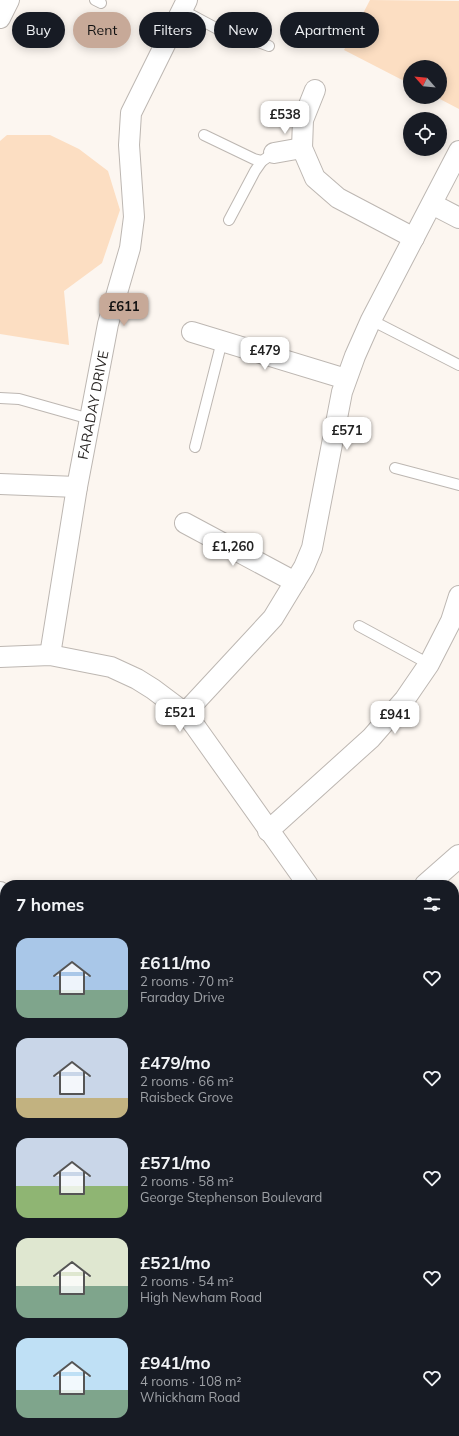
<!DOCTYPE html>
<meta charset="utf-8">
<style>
:root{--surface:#171b24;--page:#242831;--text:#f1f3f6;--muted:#9ea1a6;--accent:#c7a998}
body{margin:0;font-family:Mulish,sans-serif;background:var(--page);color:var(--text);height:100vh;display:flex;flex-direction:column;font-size:15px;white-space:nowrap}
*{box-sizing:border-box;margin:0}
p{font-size:13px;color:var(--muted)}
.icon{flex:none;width:22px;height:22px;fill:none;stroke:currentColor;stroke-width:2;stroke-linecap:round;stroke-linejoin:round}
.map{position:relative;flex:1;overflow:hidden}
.details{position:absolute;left:0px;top:880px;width:459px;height:556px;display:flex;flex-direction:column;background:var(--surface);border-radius:16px 16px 0 0;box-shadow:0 2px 10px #0003}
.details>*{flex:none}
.guide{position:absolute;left:12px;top:12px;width:435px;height:36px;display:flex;gap:8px}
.needle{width:26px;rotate:297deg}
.fabs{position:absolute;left:403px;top:60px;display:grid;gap:8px}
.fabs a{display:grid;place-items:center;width:44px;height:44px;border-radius:50%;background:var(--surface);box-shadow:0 2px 10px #0003;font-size:20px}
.price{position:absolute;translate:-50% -34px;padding:0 9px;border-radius:8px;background:#fff;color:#222;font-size:13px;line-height:26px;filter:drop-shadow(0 1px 2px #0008)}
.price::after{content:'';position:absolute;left:50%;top:24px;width:12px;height:9px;margin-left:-6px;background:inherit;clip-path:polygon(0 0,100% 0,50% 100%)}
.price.selected{background:var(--accent);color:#111}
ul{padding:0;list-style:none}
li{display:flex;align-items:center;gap:12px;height:100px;padding:0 16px}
li span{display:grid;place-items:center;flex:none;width:112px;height:80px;border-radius:12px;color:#555}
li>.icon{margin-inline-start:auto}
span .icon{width:48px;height:48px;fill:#fffc;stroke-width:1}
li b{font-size:17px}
h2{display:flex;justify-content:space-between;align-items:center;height:48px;padding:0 16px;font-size:17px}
.pill{padding:0 14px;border-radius:18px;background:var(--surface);box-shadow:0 2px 10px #0003;font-size:14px;line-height:36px}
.pill.selected{background:var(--accent);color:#111}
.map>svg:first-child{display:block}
</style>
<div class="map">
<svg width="459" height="1436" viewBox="0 0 459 1436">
<rect width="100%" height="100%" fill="#fcf6f0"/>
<g fill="#fcdec2">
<polygon points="370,0 459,1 459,109 436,97 440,97 440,67 410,67 410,84 344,50"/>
<polygon points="7,135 50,135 79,149 108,171 120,210 102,263 64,291 69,345 0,334 0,141"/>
<polygon points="454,917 459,924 459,1047 454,1043"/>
</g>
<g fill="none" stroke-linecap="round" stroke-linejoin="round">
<defs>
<g id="service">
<polyline points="95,0 101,3"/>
<polyline points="182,10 242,42 256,41 269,46"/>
<polyline points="204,135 254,159 262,161"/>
<polyline points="229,220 255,171 262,161 274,153"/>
<polyline points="371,320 459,365"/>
<polyline points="0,398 19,399 90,419"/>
<polyline points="195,447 222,341"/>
<polyline points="395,468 459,485"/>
<polyline points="359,626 429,664"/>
</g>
<g id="minor">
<polyline points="0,18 9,0"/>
<polyline points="315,90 303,120 302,148 315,178 338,198 414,238"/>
<polyline points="274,153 302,148"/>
<polyline points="432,204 459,218"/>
<polyline points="192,332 346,379"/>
<polyline points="0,484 77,487"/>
<polyline points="185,523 295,582"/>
<polyline points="50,655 77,487 108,324 130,248 134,217 129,145 131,113 187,0"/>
<polyline points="0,657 50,655 111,667 137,679 153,689 185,713 195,726 308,885"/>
<polyline points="185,713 273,618 304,567 312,548 342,392 355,356 371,320 459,151"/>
<polyline points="268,831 371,738 405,699 429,664 451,621 459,596"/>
<polyline points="0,892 5,896"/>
<polyline points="0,1050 5,1050"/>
<polyline points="0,1394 5,1396"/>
<polyline points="454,1402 459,1404"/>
<polyline points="80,1431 91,1436"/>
</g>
<g id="tertiary">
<polyline points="426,885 459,856"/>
<polyline points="454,1051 459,1055"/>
<polyline points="0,1199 5,1196"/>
</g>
</defs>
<use href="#service" stroke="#bdb7b2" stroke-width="12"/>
<use href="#minor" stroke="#bdb7b2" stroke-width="22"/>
<use href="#tertiary" stroke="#bdb7b2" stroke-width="24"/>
<use href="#service" stroke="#fff" stroke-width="10"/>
<use href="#minor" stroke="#fff" stroke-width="20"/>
<use href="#tertiary" stroke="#fff" stroke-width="22"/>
</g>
<g text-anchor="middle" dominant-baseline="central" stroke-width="4" stroke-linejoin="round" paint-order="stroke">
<g font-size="14" fill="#2a2725" stroke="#fff">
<text transform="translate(93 405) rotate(-79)">FARADAY DRIVE</text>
</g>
</g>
</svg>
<div class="fabs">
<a><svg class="needle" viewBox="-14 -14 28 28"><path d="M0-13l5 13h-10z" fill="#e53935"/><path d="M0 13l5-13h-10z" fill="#9ea1a6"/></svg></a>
<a><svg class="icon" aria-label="locate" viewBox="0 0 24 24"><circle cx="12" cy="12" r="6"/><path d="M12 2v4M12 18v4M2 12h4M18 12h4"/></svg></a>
</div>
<b class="price" style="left:285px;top:135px">£538</b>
<b class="price selected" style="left:124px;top:327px">£611</b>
<b class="price" style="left:265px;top:371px">£479</b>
<b class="price" style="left:347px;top:451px">£571</b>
<b class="price" style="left:233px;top:567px">£1,260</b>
<b class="price" style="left:180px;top:733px">£521</b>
<b class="price" style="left:395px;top:735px">£941</b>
<div class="guide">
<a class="pill">Buy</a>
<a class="pill selected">Rent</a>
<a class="pill">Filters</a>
<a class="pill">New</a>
<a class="pill">Apartment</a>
</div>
<section class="details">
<h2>7 homes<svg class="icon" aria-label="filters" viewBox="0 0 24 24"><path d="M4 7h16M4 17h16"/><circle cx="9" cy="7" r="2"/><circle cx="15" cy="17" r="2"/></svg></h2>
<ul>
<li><span style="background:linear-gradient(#a9c7e8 65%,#7fa58c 0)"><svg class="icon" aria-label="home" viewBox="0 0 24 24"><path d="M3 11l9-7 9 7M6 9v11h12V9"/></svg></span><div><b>£611/mo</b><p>2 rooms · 70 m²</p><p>Faraday Drive</p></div><svg class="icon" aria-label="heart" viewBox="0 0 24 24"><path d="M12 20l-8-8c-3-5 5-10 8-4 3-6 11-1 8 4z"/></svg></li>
<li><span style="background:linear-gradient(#c9d6e8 75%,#c2b280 0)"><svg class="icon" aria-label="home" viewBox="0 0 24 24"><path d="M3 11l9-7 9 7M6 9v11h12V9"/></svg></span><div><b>£479/mo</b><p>2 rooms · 66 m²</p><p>Raisbeck Grove</p></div><svg class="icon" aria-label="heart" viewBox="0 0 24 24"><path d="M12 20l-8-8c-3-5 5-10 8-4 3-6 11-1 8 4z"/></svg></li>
<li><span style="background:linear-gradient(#c9d6e8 60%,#8fb573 0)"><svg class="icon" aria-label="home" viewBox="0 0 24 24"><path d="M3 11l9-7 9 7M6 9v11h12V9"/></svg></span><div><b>£571/mo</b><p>2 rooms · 58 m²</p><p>George Stephenson Boulevard</p></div><svg class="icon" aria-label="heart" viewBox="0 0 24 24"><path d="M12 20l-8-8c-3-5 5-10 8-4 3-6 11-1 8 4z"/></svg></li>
<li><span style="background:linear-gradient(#dfe7d0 60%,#7fa58c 0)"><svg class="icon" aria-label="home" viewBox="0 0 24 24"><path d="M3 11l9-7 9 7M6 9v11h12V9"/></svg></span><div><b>£521/mo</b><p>2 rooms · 54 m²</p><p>High Newham Road</p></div><svg class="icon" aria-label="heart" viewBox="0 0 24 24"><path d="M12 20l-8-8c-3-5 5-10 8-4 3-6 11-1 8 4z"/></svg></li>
<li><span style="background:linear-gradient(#bfe0f5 65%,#7fa58c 0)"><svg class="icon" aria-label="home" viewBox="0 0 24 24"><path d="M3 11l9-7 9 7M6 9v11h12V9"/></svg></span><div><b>£941/mo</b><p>4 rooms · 108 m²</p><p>Whickham Road</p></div><svg class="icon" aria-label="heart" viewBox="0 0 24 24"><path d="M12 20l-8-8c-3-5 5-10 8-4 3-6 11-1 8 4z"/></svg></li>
</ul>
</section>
</div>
